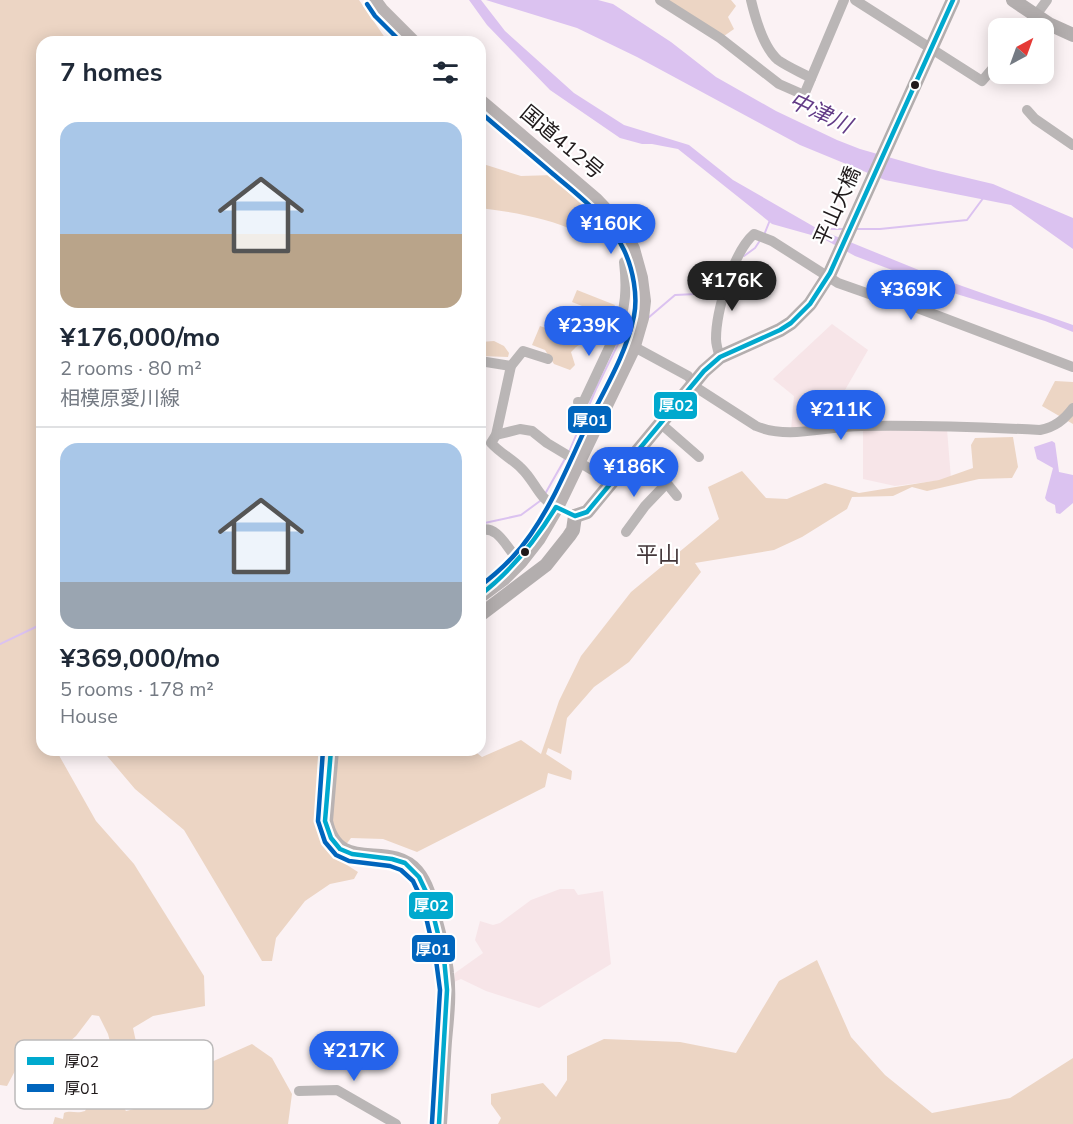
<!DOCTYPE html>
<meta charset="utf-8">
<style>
:root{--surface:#fff;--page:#f6f6f7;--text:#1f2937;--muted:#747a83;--line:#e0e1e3;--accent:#2563eb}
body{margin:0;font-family:"Nunito Sans","Noto Sans JP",sans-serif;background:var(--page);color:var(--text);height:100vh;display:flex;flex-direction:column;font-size:22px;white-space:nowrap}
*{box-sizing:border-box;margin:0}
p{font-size:20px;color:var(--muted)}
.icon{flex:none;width:33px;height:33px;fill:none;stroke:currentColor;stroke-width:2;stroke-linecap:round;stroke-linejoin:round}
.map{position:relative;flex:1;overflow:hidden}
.details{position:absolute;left:36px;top:36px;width:450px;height:720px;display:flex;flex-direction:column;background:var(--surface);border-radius:18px;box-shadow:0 3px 15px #0003}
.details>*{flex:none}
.needle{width:39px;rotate:41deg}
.fabs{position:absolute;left:988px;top:18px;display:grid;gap:12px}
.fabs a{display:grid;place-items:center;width:66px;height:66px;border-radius:12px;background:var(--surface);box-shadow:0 3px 15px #0003;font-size:30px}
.price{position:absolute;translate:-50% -51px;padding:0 14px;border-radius:21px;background:var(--accent);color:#fff;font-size:20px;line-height:39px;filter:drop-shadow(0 2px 3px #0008)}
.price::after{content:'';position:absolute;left:50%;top:36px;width:18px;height:14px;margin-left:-9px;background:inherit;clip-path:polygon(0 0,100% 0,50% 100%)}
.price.on{background:#222;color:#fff}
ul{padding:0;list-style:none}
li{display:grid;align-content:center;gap:12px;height:318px;padding:0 24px}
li+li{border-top:2px solid var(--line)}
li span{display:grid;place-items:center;height:186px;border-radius:18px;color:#555}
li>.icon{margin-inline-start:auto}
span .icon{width:108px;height:108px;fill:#fffc;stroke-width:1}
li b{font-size:26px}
h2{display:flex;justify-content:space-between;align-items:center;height:72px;padding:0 24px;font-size:26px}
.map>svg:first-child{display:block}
</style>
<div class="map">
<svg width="1073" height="1124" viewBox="0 0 1073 1124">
<rect width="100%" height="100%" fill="#fbf2f4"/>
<g fill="#f7e5e8">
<polygon points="832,324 868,350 845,390 837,425 791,430 794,396 773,379"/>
<polygon points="947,429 951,479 895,486 863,479 863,430"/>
<polygon points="560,889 574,889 578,895 603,891 611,964 539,1008 486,991 461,979 454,982 455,973 483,953 475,940 480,921 493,925 500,923 531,900"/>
</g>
<g fill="#ecd5c4">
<path d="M0,0H359L388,42H42V750H56L96,821L134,864L204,976L205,1006L153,1016L133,1028L142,1069L164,1083L252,1044L272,1058L292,1094L288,1124H53L55,1117L63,1119L64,1113C71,1110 76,1114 85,1111L89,1104C88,1099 85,1094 85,1089C84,1079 92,1074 91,1064L77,1053L78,1045C88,1043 94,1048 102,1054L103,1066H110L106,1081L126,1111L134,1109C140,1095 129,1087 127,1075C125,1066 127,1058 126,1049L116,1052L112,1049L108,1034L99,1016L92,1015L76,1036L69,1042L60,1057L42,1059L36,1066L30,1065L16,1069L7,1086L0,1085Z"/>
<polygon points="668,0 731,0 736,6 728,17 734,29 724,36"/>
<path d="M480,163L521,176L554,175L603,217L588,228L578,232C548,218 512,212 480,208Z"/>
<polygon points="577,290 615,305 610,317 572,302"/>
<polygon points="571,307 608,321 603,333 566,319"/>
<polygon points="540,326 561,333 565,326 598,338 597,343 587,340 576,347 571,352 575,365 570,370 554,364 545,350 532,345"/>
<polygon points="494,341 504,346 509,353 508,357 480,356 480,342"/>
<polygon points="1055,381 1073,382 1073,424 1042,406"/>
<polygon points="1013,437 1018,467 1012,478 979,479 927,491 912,487 893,496 852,497 847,509 802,537 774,550 695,563 701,572 629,662 594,687 567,718 561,754 548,748 546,754 572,771 571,780 548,773 545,787 417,852 383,839 351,838 336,858 358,872 354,879 330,884 305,901 276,938 272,961 262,961 184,830 135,789 102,750 473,750 482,757 521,740 541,754 559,701 581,656 631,592 719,519 708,487 742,471 766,498 787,499 825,483 859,493 939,480 973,468 971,445 975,438"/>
<polygon points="817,960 851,1037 885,1075 932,1113 1010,1098 1073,1058 1073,1124 498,1124 501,1118 491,1104 491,1094 543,1083 556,1097 567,1080 567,1056 604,1039 680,1042 736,1053 779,981"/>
</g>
<g fill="#dbc2f0">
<polygon points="469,0 481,0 505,31 574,93 624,125 689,145 733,180 818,229 931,275 1073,325 1073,332 1045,321 950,292 855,256 822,238 772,224 678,149 652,144 642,144 620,138 550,90 487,25"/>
<polygon points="486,0 598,0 613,4 671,42 716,77 776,111 837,140 860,149 930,169 993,184 1073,218 1073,249 1011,205 885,180 800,145 637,57 577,28"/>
<polygon points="1052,441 1055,443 1059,472 1073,475 1073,503 1060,514 1056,513 1055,505 1047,501 1045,498 1053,468 1037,459 1034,447"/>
</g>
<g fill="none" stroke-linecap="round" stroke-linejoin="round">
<g stroke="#dbc2f0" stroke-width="2">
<polyline points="815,229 845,229"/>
<polyline points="857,229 880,229 967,220 984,197"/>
<polyline points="764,235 770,220"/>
<polyline points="744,256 755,248 761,239"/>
<polyline points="648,318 675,295 696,294 729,266"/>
<polyline points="569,452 596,389 620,340"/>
<polyline points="545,494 566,457"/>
<polyline points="480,524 521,515 540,501"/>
<polyline points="0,644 42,624"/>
</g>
<g stroke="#bab6b6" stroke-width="10">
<polyline points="660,0 720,38 779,84 804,95 844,0"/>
<path d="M751,0C755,17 764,48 778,60C788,67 800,72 811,78"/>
<polyline points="855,0 982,81 999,61"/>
<polyline points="1036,15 1047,0"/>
<polyline points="1029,28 1039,17"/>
<polyline points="1027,110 1035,119 1073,145"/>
<path d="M634,256L624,262C627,287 626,309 616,333L640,350L688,376L697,388L756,426C790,440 825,426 861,426C920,425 980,427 1040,430C1055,427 1064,420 1073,408"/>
<path d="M720,357C718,351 716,345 716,339C716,312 733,252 754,234L772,241L838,283L875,296L891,298L1073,367"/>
<path d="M548,359L523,351L511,366L496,435L491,443C500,453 512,459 521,468C535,481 538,498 556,507"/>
<polyline points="480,361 511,366"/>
<polyline points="578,402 583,403 616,333"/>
<polyline points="660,423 699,457"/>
<polyline points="496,435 520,429 532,431 547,443 612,482"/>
<polyline points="639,449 677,496"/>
<path d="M480,530C500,525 507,551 520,561"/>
<polyline points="626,532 645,506 666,484"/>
<polyline points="299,1091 337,1090 396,1124"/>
</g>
<g stroke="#b3aeae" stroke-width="14">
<polyline points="1013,0 1049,24 1073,35"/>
<polyline points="575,516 587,512 704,371 720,357 780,330 791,323 810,304 830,273 953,0"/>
<polyline points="480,615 546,565 569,536 573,530 575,516"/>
</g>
<g stroke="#b9b3b3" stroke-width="16">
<polyline points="373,0 381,11 412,42"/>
<polyline points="480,102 595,200 613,219 623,232 632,249 640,278 643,301 641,318 632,349 556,507 538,538 520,561 503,578 480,595"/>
<path d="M331,750L325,821C337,878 389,840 416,872C426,884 430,900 433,914C438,934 444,953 446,973C449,995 446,1019 444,1041C442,1069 441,1096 439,1124"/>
</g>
<defs>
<g id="bus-1">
<path d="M480,595C512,571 535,541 556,507L575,516L587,512L704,371L720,357L780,330L791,323L810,304L830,273L953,0"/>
<polyline points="331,750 325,821 331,838 340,849 352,854 392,859 405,863 419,877 429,898 444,958 447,990 439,1124"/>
</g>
<g id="bus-2">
<polyline points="367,4 375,16 401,42"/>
<path d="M480,112C504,133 529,153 553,174C579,196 609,218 624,250C633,269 638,296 634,316C626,355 604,390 587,425C570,461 554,501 531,534C517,555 500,571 480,586"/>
<polyline points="323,750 318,821 325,842 336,855 349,861 390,866 401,870 413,881 422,900 436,960 440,990 432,1123"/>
</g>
</defs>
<use href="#bus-1" stroke="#fff" stroke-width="9"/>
<use href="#bus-2" stroke="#fff" stroke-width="9"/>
<use href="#bus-1" stroke="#00a9ce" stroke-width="4.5"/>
<use href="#bus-2" stroke="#0065bd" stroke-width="4.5"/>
</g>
<g fill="#1f191a" stroke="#fff" stroke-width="2">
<circle cx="915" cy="85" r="5"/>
<circle cx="525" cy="552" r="5"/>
</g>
<g text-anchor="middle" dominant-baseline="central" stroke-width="4.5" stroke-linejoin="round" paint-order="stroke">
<g font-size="21" fill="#1f191a" stroke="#fff">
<text transform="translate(562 142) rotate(40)">国道412号</text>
<text transform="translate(837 206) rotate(-66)">平山大橋</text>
</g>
<g font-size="22" font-style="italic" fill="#633c87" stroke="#fff">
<text transform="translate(820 113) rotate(25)">中津川</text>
</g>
<g font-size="22" fill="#433639" stroke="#fff">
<text x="658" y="555">平山</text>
</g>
</g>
<rect x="15" y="1040" width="198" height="69" rx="9" fill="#fff" stroke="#bcbaba" stroke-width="1.5"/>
<rect x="27" y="1057" width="27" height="8" fill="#00a9ce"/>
<rect x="27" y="1084" width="27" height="8" fill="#0065bd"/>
<g font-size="16" fill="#1f191a">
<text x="64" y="1067">厚02</text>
<text x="64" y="1094">厚01</text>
</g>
<g stroke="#fff" stroke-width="2">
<rect x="653" y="391" width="45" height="29" rx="6" fill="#00a9ce"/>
<rect x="567" y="405" width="45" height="29" rx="6" fill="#0065bd"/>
<rect x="408" y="891" width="46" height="29" rx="6" fill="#00a9ce"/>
<rect x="411" y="934" width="45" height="29" rx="6" fill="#0065bd"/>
</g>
<g font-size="16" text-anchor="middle" font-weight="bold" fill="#fff">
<text x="676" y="411">厚02</text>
<text x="590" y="426">厚01</text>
<text x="431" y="911">厚02</text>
<text x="433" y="955">厚01</text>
</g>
</svg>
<div class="fabs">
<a><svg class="needle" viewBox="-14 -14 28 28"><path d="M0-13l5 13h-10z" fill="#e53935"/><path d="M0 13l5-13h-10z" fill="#747a83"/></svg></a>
</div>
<b class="price" style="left:611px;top:255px">¥160K</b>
<b class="price on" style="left:732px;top:312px">¥176K</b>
<b class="price" style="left:911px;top:321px">¥369K</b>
<b class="price" style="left:589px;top:357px">¥239K</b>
<b class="price" style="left:841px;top:441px">¥211K</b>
<b class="price" style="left:634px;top:498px">¥186K</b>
<b class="price" style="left:354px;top:1082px">¥217K</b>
<section class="details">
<h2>7 homes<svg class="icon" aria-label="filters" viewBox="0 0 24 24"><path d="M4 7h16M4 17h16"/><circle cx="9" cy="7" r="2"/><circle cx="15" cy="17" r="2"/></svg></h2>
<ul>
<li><span style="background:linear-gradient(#a9c7e8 60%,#b9a48a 0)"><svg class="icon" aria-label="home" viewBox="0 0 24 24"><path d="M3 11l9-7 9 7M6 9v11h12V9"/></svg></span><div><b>¥176,000/mo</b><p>2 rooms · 80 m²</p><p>相模原愛川線</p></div></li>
<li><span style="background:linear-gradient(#a9c7e8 75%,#9aa5b1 0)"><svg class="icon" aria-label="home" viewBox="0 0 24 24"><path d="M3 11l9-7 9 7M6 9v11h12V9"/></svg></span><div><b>¥369,000/mo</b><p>5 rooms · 178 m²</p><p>House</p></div></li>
</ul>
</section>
</div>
